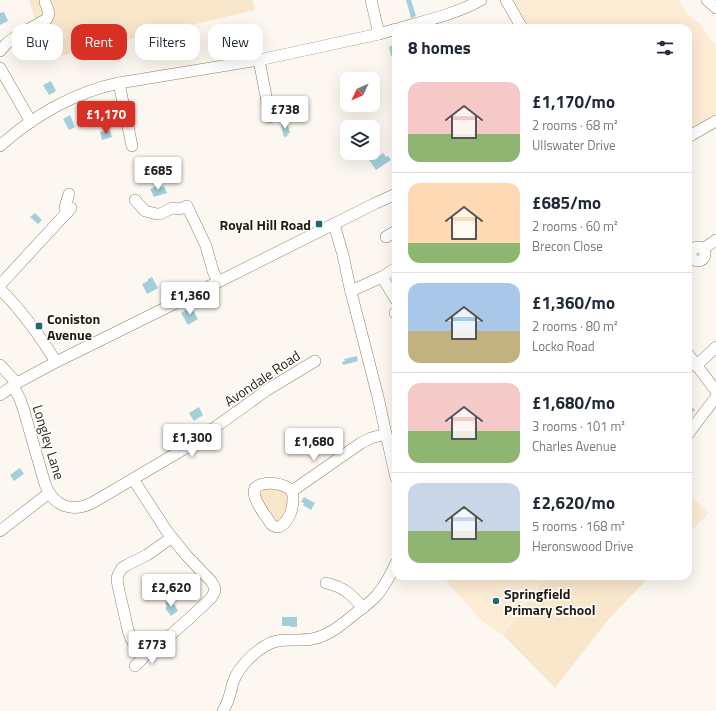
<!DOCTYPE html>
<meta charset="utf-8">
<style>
:root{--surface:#fff;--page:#f6f6f7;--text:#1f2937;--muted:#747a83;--line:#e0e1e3;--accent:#d93025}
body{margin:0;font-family:"Titillium Web",sans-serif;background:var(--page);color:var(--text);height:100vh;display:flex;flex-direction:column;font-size:15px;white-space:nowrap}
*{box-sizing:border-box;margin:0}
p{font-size:13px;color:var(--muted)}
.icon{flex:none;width:22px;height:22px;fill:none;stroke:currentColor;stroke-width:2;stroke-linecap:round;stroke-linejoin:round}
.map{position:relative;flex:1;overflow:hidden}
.panel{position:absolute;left:392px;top:24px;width:300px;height:556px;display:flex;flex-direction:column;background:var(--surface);border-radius:12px;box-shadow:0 4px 16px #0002}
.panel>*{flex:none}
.top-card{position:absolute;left:12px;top:24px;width:320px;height:36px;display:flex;gap:8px}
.needle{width:26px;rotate:226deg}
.fabs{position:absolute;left:340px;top:72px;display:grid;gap:8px}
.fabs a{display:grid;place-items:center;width:40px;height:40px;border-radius:8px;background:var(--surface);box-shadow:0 4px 16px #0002;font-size:20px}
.price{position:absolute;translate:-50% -34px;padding:0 9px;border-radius:4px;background:#fff;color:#222;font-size:13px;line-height:26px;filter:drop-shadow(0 1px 2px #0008)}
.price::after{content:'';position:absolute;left:50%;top:24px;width:12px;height:9px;margin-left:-6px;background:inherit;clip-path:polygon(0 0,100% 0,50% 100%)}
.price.selected{background:var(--accent);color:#fff}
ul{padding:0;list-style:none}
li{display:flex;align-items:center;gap:12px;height:100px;padding:0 16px}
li+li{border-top:1px solid var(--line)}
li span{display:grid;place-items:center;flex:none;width:112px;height:80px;border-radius:12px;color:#555}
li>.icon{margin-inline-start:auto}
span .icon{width:48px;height:48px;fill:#fffc;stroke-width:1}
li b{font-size:17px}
h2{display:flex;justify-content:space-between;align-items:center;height:48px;padding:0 16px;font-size:17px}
.pill{padding:0 14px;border-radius:12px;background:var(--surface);box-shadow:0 4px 16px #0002;font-size:14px;line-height:36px}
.pill.selected{background:var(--accent);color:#fff}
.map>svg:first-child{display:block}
</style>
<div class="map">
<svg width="716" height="711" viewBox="0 0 716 711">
<rect width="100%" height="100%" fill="#fcf8f1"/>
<g fill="#fcecd4">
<polygon points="516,0 679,0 682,6 687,13 700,24 716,46 716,114 688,130 688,28 528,28 513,2"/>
<polygon points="688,493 709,513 688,534"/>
<polygon points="443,576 548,576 541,582 503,635 480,619 448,583"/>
</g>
<g fill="#f9e7cc">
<polygon points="29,0 253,0 255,10 47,59"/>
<polygon points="264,487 287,492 290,501 283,521 274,522 257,493"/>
<polygon points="548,576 650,576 607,621 555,688 503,635 542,582"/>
</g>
<g fill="#a2cfda">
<polygon points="406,0 411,0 416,16 411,18"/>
<polygon points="4,12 8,21 0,25 0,13"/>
<polygon points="395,45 396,55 391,56 389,47 390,47 390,46"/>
<polygon points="51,81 56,91 49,95 43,85"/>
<polygon points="70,115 75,127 69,130 63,119"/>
<polygon points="287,123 290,133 287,134 288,136 284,137 281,125"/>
<polygon points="110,130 112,137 102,140 100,132"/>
<polygon points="383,153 386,157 388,156 391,160 376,170 369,160 378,154 379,156"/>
<polygon points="158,185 159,188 164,186 167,193 154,197 150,189"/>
<polygon points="35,213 42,220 38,224 30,217"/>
<polygon points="152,277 158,288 147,294 142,284 148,281 148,279"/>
<polygon points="191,307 198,319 188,325 181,313"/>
<polygon points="357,356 358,361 343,365 342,362 345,361 344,359"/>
<polygon points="689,404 695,410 688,417 688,405"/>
<polygon points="199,407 203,415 194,421 189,413"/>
<polygon points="20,468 24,474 14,481 10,475"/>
<polygon points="304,497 315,503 311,510 303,505 304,503 301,502"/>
<polygon points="170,601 173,605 174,604 178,611 171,616 165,608 167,607 165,603"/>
<polygon points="282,617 297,617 297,627 291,627 291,626 282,626"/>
</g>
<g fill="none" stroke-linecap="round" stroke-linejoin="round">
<defs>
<g id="minor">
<polyline points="371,0 379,34"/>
<polyline points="506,0 522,28"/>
<polyline points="707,0 716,8"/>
<path d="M400,28C428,20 456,14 481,0"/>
<polyline points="0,51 7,43 18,35 47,19 49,13 45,2"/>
<polyline points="259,60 270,117"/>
<polyline points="0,68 31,122"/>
<polyline points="119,83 132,146"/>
<polyline points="268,109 279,107"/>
<polyline points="688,137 716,121"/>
<path d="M0,146C33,116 75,92 119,83L259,60L379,34L396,29"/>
<polyline points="135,200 145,211 157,214 160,214 172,208 180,209 187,206 206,246 213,271 218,282"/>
<polyline points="67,213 65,207 69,194"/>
<polyline points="334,224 343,255 350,288 378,397 386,434 396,478"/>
<polyline points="386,237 396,231"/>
<circle cx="698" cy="254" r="7"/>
<polyline points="703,249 716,240"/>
<polyline points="382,277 396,300"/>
<polyline points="0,285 71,208"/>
<path d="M0,289C22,311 40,336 56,362"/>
<polyline points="351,291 382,277 396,268"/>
<polyline points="395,313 396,312"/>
<polyline points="688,354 716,391"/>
<polyline points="0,365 17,383"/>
<polyline points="696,366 716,347"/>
<path d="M13,386L20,399L24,411L45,484C53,506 71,513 92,503L189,446L267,390L315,361"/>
<polyline points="0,395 17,383 56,362 218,282 376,203 396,194"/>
<polyline points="688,434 716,397"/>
<polyline points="133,479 166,530 186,555 211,581 214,586 215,591 211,598 191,617 158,646 151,650 147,650 139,648 135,645 131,639 128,630 118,586 117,578 119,573 122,568 127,565 147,555 171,538"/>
<path d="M292,491C284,483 264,480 255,488C254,491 254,494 255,497C257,503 261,509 264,514C267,517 269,521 271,524C281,533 288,519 291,512C293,505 294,498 292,491L361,443L371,438L386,434"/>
<polyline points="0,531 49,493"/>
<path d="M326,583C344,587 351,594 363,608"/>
<polyline points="135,666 143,658 147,650"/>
<path d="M223,711C225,707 228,702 229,697C231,692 232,685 234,680C239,667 253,653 265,646C280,636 296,642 312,639C329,636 344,623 357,612C364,607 372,601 378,594C385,585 391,574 396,563"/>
</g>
</defs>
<use href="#minor" stroke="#948162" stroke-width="12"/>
<use href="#minor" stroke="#fff" stroke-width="11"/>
</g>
<g fill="#206776" stroke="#fff" stroke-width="1.5">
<rect x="315" y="220" width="8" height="8" rx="2"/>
<rect x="35" y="322" width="8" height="8" rx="2"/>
<circle cx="496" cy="601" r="4"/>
</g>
<g text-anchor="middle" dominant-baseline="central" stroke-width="3" stroke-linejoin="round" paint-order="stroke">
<g font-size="14" font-weight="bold" fill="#241c10" stroke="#fff" text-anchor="start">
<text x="311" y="224" text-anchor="end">Royal Hill Road</text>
<text x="47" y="318">Coniston<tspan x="47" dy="16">Avenue</tspan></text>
<text x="504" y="593">Springfield<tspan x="504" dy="16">Primary School</tspan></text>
</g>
<g font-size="14" fill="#241c10" stroke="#fff">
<text transform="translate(262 378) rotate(-34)">Avondale Road</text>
<text transform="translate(49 442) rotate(73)">Longley Lane</text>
</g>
</g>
</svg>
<div class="fabs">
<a><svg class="needle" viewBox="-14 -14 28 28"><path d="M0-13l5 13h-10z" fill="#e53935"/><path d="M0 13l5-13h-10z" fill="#747a83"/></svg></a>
<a><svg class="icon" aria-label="layers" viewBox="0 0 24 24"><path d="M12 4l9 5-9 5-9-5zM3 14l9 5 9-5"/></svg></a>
</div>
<b class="price" style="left:285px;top:130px">£738</b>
<b class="price selected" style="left:106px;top:135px">£1,170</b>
<b class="price" style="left:158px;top:191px">£685</b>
<b class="price" style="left:190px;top:316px">£1,360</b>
<b class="price" style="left:192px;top:458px">£1,300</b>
<b class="price" style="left:314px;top:462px">£1,680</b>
<b class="price" style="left:171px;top:608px">£2,620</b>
<b class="price" style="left:152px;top:665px">£773</b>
<div class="top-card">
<a class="pill">Buy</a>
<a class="pill selected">Rent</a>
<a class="pill">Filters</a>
<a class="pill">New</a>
</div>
<section class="panel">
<h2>8 homes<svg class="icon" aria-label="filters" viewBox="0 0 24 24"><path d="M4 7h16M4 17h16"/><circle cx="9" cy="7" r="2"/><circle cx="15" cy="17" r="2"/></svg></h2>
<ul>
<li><span style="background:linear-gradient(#f6c9c9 65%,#8fb573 0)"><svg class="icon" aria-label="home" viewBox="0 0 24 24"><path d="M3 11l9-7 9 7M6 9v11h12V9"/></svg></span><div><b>£1,170/mo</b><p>2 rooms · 68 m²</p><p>Ullswater Drive</p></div></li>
<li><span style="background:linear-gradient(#ffd9b3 75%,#8fb573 0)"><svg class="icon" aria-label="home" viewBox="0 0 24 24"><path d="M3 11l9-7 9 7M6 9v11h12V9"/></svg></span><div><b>£685/mo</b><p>2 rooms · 60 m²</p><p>Brecon Close</p></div></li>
<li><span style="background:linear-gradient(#a9c7e8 60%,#c2b280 0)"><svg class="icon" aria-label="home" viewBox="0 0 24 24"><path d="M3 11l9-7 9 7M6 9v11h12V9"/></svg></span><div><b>£1,360/mo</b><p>2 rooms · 80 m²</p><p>Locko Road</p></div></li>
<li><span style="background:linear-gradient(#f6c9c9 60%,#8fb573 0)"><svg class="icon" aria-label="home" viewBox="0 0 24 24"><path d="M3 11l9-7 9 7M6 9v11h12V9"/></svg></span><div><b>£1,680/mo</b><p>3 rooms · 101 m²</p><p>Charles Avenue</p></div></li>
<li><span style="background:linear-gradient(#c9d6e8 60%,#8fb573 0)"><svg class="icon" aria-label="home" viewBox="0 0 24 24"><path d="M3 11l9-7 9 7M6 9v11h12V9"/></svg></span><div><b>£2,620/mo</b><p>5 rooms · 168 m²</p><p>Heronswood Drive</p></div></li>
</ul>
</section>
</div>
